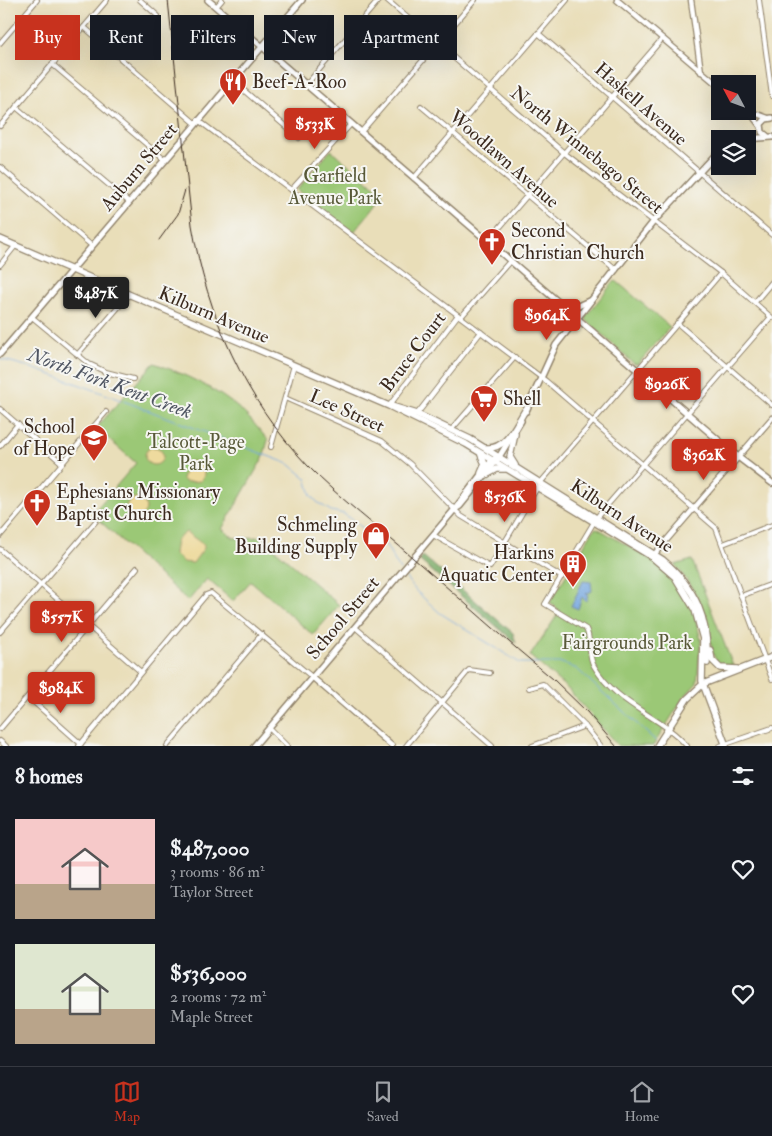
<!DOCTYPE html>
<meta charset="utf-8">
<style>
:root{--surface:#171b24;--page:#242831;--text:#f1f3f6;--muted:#9ea1a6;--line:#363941;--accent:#c8321e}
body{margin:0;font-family:"IM FELL Double Pica",serif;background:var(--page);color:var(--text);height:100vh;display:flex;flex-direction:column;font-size:19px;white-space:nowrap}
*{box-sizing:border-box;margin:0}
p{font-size:16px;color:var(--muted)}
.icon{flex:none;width:28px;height:28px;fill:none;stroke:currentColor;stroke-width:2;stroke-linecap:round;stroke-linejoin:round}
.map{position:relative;height:746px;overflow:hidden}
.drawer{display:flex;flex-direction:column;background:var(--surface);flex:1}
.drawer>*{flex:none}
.hud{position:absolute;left:15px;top:15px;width:500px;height:45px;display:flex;gap:10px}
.needle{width:32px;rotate:311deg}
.tools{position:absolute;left:711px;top:75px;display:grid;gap:10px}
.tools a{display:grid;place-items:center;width:45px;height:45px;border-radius:0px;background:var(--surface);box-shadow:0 5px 20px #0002;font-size:25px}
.price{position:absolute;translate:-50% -42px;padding:0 11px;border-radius:5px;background:var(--accent);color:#fff;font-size:16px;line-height:32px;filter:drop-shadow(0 1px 2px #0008)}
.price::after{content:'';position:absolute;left:50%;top:30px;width:15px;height:11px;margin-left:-8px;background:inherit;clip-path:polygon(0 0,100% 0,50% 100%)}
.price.on{background:#222;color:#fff}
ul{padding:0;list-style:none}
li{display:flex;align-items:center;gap:15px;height:125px;padding:0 15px}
li span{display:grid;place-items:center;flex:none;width:140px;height:100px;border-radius:0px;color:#555}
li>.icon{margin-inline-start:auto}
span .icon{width:60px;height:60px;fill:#fffc;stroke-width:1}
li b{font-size:21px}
h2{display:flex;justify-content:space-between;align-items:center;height:60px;padding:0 15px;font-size:21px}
.pill{padding:0 18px;border-radius:0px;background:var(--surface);box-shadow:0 5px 20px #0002;font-size:18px;line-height:45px}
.pill.on{background:var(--accent);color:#fff}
.dock{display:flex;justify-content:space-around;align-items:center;height:70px;border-top:1px solid var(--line);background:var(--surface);font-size:14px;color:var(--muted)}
.dock a{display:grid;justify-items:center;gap:2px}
.dock .on{color:var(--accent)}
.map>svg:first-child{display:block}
</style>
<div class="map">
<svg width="772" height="746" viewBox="0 0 772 746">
<rect width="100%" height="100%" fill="#f6f6f2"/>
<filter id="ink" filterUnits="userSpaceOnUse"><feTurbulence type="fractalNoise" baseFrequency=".02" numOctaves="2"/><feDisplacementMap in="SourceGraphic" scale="10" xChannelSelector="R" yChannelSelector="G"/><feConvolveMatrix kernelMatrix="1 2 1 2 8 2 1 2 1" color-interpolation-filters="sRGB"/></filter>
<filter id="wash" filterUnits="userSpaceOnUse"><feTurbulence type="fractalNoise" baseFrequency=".0096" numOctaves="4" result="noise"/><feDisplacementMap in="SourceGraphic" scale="20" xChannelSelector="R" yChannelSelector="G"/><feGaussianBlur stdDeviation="1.12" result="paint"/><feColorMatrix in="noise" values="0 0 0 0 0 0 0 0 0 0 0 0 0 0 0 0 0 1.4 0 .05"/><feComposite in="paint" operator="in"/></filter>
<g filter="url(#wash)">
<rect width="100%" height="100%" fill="#e9deb9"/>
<g fill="#9bc876" stroke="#6b794a">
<polygon points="331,150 384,195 353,233 297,190"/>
<polygon points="615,280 670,327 638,364 634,364 586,320 586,316"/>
<path d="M154,363C185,374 217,389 242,411C252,420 260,431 268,440L263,458L222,529L234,538L261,537L339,605L313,635L251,581L233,601L207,579L188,601L92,514L136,463L96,428Z"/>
<polygon points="597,528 656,562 672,577 694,613 701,640 697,683 684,697 653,746 618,746 569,690 530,656 560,611 550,602 594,529"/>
<path d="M692,560L733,666H720C709,653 712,641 708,626C702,603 690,583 675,565Z"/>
</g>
<polygon fill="#7cac67" stroke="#5c6b42" points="423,556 513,633 516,643 419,560"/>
<g fill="#eeda9e" stroke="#94825e">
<circle cx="154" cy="456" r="9"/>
<path d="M191,461C202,462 208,472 201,481L186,482L182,479L186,465Z"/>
<circle cx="136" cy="508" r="10"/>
<polygon points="186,532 204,545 204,548 193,563 183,562 174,554 176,540"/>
</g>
<polygon fill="#73a6df" stroke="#57687e" points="583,581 591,582 592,591 585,594 588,595 586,601 582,597 578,609 571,606"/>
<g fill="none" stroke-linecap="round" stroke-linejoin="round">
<g stroke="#73a6df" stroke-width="1">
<polyline points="0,359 26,366 92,389 289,464 306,478 311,495 317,502 331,511 344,514 386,545 400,570"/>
<polyline points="402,573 417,592 440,613 520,663 562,663 577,669 657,742"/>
</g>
</g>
</g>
<g filter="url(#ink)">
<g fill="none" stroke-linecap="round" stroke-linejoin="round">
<defs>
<g id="minor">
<polyline points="140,0 158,16"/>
<polyline points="387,0 563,152 721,273 772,318"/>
<polyline points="759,0 772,96"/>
<polyline points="216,7 222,0"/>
<polyline points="84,27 195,123"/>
<polyline points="538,33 772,235"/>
<polyline points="0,43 37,0"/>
<polyline points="52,64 165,160"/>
<polyline points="233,81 299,138"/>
<polyline points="306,85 379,0"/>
<polyline points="421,106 616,270"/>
<polyline points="16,107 129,202"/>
<polyline points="198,120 546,381 716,528 772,679"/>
<polyline points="0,126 107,0"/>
<polyline points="361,132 475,0"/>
<polyline points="0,167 92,246"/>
<polyline points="414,178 567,0"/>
<polyline points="292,189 351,124"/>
<polyline points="488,241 662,39"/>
<polyline points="0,265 16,245"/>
<polyline points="755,302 772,282"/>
<polyline points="32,317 89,364 106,372 133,379"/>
<polyline points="461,317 510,261"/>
<polyline points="677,323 772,405"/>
<polyline points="77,355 129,295"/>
<polyline points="285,398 382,441 410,464 461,516 562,577"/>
<polyline points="389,406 458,315"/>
<polyline points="0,409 62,463"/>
<polyline points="417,414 481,332"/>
<polyline points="452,429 515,357"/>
<polyline points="0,446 18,424"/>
<polyline points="271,447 294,365"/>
<polyline points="541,482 721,273"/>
<polyline points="433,535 490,567 537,488"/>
<polyline points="0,536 106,412"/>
<polyline points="723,544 772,525"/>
<polyline points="0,549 141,672"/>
<polyline points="741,596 772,584"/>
<polyline points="355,627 492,746"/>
<polyline points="0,632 96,521"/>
<polyline points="529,688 543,684 585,726 601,746"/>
<polyline points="28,697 81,744"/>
<polyline points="269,728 287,746"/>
<polyline points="0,729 137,568"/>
<polyline points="0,741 6,746"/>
<polyline points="79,746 206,595 211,593 312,677"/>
<polyline points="167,746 262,634"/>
<polyline points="406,746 469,670 490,673"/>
<polyline points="532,746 585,726"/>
<path d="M687,746C660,715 617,706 594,666C587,654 592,640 586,629L545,604L597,517L771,317"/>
<polyline points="720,746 772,728"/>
</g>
<g id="tertiary">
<polyline points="617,0 720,87"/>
<polyline points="691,0 701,72"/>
<polyline points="748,110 761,127"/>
<polyline points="749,111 768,118"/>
<polyline points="652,557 772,418"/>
<polyline points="312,677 392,746"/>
</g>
<g id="secondary">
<polyline points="208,0 738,457 772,483"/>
<polyline points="767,136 762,132 761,124 766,119 772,118"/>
<polyline points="745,139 772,137"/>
<polyline points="564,306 576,307 589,301"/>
<polyline points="0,354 302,0"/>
<polyline points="526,411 556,345 654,221 720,150"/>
<polyline points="455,509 460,506 498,459"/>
<polyline points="254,746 455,509 492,460 499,457 521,421"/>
</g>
<g id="primary">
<polyline points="0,239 389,406 466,444 652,557 675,577 695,610 703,639 702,681 726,746"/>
<path d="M391,406L417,414L470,439L663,560C696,588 709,620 707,663"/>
<polyline points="515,434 510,457 515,465"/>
<path d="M486,448C507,450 516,424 526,409"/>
<polyline points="481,455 485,464 481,473"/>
<polyline points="486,475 497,469 505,469"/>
<polyline points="710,650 712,660 720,668 737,669"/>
<polyline points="657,746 687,699 703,684 772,657"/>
</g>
</defs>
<use href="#minor" stroke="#92846c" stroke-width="6"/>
<use href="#tertiary" stroke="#92846c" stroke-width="7"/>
<use href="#secondary" stroke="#92846c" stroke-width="8"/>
<use href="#primary" stroke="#92846c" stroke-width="8"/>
<use href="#minor" stroke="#fff" stroke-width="4"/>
<use href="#tertiary" stroke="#fff" stroke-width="4.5"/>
<use href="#secondary" stroke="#fff" stroke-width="5"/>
<use href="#primary" stroke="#fff" stroke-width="5.5"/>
<g stroke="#3b2a1e" stroke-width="1">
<path d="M168,0L192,225C207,315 244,399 308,466C340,499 378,527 413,558C460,598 505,640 553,679L587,712L616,746"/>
<polyline points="159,240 178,214 185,190"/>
</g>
</g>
</g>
<defs>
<symbol id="restaurant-pin" viewBox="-11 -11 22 30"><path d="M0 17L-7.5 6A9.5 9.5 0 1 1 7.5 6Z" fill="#c8321e" stroke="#f6f6f2"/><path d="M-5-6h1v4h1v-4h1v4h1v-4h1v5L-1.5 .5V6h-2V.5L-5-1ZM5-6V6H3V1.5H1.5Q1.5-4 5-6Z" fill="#fff"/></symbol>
<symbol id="church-pin" viewBox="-11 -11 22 30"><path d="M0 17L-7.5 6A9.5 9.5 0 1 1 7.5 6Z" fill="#c8321e" stroke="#f6f6f2"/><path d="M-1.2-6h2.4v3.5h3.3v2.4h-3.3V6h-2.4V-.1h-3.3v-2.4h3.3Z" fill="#fff"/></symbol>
<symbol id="supermarket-pin" viewBox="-11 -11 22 30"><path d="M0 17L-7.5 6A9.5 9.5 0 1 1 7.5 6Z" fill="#c8321e" stroke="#f6f6f2"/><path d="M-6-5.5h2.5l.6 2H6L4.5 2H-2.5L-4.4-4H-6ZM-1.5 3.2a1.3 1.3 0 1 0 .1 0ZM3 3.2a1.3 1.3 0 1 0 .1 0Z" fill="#fff"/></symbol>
<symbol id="school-pin" viewBox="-11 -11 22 30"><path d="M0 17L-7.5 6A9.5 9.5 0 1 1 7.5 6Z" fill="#c8321e" stroke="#f6f6f2"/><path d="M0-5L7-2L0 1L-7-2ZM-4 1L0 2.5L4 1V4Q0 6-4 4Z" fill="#fff"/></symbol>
<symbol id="shop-pin" viewBox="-11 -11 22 30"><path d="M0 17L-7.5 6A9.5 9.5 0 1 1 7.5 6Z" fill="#c8321e" stroke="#f6f6f2"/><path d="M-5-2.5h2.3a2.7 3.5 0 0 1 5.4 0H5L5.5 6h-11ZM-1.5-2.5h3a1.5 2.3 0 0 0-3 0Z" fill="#fff"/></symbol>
<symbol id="building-pin" viewBox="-11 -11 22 30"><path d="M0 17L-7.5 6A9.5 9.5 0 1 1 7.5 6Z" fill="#c8321e" stroke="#f6f6f2"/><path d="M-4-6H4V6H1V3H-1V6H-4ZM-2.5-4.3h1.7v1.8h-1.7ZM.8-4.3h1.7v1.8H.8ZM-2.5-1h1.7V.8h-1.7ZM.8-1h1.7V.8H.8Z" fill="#fff"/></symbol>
</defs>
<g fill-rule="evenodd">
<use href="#restaurant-pin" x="217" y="66" width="32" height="43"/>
<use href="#church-pin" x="476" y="226" width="32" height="43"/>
<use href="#supermarket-pin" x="468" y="383" width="32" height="43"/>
<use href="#school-pin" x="78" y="422" width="32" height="43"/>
<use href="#church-pin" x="21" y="487" width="32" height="43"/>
<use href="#shop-pin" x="360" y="520" width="32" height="43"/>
<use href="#building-pin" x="557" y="548" width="32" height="43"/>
</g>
<g text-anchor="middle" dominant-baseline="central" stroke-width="4" stroke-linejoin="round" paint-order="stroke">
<g font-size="19" fill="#3b2a1e" stroke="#f6f6f2" text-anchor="start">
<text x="252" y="82">Beef-A-Roo</text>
<text x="511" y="231">Second<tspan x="511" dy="22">Christian Church</tspan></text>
<text x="503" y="399">Shell</text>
<text x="75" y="427" text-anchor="end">School<tspan x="75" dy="22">of Hope</tspan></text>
<text x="56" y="492">Ephesians Missionary<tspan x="56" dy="22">Baptist Church</tspan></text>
<text x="357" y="525" text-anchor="end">Schmeling<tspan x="357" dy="22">Building Supply</tspan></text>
<text x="554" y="553" text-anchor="end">Harkins<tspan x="554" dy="22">Aquatic Center</tspan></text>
</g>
<g font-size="19" fill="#3b2a1e" stroke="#f6f6f2">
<text transform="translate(641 104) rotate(41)">Haskell Avenue</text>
<text transform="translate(587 150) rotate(39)">North Winnebago Street</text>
<text transform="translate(504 159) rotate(41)">Woodlawn Avenue</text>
<text transform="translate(139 167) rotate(-50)">Auburn Street</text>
<text transform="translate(214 315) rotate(23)">Kilburn Avenue</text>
<text transform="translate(413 352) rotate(-53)">Bruce Court</text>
<text transform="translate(347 411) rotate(24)">Lee Street</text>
<text transform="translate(622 516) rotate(33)">Kilburn Avenue</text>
<text transform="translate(343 618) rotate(-50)">School Street</text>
</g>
<g font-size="19" fill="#585938" stroke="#f6f6f2">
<text x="335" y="176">Garfield<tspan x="335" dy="22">Avenue Park</tspan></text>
<text x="196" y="442">Talcott-Page<tspan x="196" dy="22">Park</tspan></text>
<text x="627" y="643">Fairgrounds Park</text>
</g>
<g font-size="20" font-style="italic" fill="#4f5562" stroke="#f6f6f2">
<text transform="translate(110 383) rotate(20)">North Fork Kent Creek</text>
</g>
</g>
</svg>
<div class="tools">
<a><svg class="needle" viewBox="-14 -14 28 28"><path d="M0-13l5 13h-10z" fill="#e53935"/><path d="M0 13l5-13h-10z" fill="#9ea1a6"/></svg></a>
<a><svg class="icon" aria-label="layers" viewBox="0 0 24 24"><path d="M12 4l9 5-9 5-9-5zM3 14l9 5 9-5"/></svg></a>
</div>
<b class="price" style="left:315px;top:150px">$533K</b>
<b class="price on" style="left:96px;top:319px">$487K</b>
<b class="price" style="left:547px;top:341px">$964K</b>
<b class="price" style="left:667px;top:410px">$926K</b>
<b class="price" style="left:704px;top:481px">$362K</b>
<b class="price" style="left:505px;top:523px">$536K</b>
<b class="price" style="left:62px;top:643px">$557K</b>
<b class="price" style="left:61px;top:714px">$984K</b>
<div class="hud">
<a class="pill on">Buy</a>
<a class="pill">Rent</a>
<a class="pill">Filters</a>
<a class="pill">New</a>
<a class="pill">Apartment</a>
</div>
</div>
<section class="drawer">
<h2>8 homes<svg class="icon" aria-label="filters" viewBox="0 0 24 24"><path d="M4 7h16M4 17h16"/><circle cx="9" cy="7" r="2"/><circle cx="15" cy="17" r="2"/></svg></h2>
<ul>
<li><span style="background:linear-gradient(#f6c9c9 65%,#b9a48a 0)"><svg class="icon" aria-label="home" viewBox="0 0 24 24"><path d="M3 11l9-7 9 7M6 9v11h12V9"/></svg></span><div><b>$487,000</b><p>3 rooms · 86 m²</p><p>Taylor Street</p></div><svg class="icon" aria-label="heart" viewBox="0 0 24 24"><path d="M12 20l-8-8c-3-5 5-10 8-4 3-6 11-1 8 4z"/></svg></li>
<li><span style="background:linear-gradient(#dfe7d0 65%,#b9a48a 0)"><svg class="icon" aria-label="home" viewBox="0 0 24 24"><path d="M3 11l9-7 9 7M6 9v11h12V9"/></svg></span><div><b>$536,000</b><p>2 rooms · 72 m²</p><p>Maple Street</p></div><svg class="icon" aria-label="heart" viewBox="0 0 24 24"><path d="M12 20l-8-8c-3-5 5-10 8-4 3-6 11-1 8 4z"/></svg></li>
</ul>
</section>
<nav class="dock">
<a class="on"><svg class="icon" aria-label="map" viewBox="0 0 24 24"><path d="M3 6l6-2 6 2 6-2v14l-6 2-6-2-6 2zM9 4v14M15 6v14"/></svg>Map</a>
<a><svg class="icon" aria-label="saved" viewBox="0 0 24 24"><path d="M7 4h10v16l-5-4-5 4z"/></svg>Saved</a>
<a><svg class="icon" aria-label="home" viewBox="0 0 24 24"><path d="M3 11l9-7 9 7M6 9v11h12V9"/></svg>Home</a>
</nav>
